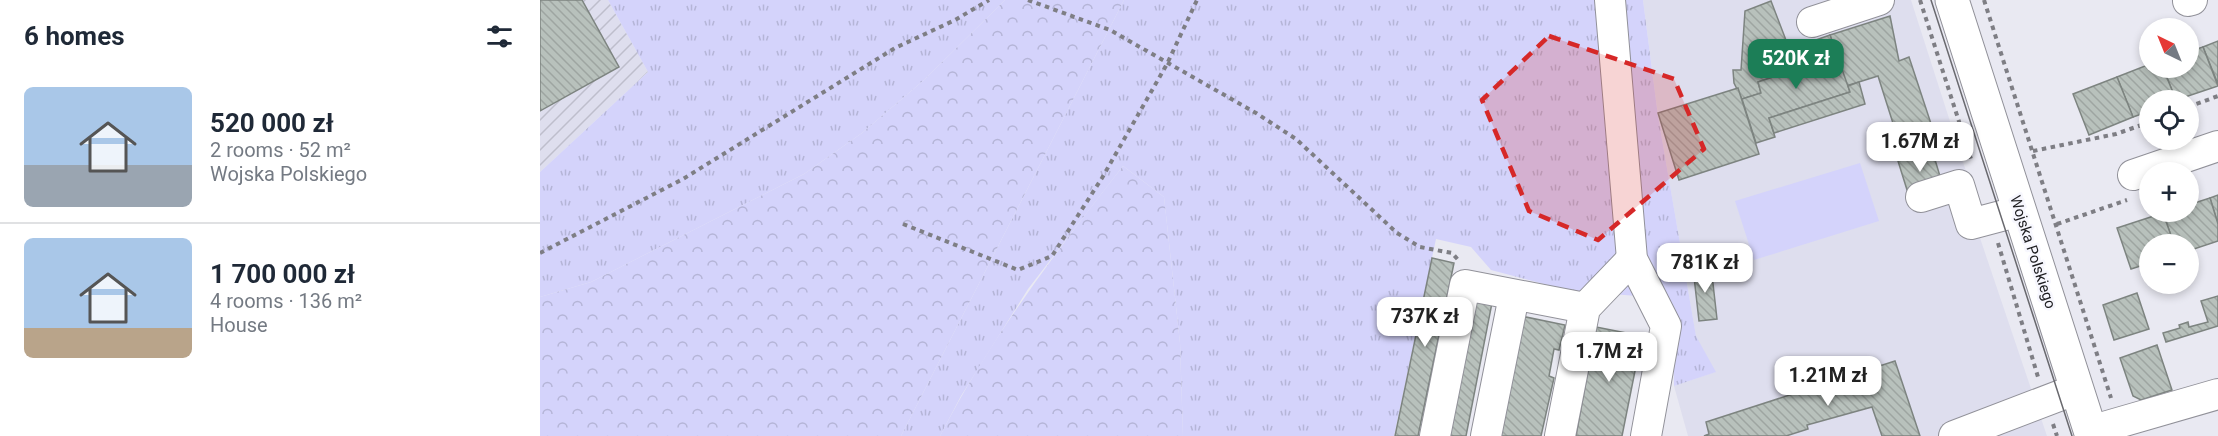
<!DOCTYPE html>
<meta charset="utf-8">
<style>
:root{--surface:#fff;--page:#f6f6f7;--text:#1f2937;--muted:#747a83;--line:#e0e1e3;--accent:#1c7e57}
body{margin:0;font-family:Roboto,sans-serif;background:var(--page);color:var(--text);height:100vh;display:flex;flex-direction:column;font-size:22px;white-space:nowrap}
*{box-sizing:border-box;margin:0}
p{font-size:20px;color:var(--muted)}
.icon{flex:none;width:33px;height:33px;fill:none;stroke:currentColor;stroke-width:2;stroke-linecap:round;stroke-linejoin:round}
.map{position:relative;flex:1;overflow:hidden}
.drawer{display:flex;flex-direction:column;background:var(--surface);width:540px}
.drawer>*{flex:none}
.needle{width:39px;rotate:317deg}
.tools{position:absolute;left:1599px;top:18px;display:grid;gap:12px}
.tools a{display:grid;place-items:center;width:60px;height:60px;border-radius:50%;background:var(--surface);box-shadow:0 3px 9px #0003;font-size:30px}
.price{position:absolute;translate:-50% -51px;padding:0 14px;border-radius:12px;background:#fff;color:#222;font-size:20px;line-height:39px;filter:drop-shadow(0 2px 3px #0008)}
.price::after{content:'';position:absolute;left:50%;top:36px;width:18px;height:14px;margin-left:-9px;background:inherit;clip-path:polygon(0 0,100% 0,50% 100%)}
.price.active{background:var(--accent);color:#fff}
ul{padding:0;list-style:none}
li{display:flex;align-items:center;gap:18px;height:150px;padding:0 24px}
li+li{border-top:2px solid var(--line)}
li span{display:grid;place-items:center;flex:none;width:168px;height:120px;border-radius:9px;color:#555}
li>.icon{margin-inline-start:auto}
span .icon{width:72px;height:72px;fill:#fffc;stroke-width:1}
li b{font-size:26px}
h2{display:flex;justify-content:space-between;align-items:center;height:72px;padding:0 24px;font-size:26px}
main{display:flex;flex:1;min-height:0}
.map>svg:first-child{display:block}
</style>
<main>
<section class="drawer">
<h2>6 homes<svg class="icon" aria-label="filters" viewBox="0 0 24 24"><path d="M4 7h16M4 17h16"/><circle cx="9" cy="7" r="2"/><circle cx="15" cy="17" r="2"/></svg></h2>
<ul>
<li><span style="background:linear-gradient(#a9c7e8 65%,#9aa5b1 0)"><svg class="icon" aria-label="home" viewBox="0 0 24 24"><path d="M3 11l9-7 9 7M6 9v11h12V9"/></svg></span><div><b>520 000 zł</b><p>2 rooms · 52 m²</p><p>Wojska Polskiego</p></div></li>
<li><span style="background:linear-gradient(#a9c7e8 75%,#b9a48a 0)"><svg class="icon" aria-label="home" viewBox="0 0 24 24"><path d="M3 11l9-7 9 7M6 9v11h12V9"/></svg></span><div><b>1 700 000 zł</b><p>4 rooms · 136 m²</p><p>House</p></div></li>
</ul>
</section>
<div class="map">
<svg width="1678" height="436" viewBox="0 0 1678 436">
<defs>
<pattern id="industrial-furrows" width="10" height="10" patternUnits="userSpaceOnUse" patternTransform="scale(1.5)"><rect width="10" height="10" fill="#dedeee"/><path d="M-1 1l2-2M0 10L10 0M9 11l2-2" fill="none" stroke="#bebecc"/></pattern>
<pattern id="grass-tufts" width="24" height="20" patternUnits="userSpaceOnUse" patternTransform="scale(1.5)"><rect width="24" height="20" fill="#d4d3fb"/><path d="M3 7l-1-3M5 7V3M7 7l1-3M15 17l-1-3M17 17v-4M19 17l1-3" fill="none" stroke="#b5b5d7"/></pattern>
<pattern id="forest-crowns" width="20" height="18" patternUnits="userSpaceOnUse" patternTransform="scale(1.5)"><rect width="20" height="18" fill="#d4d3fb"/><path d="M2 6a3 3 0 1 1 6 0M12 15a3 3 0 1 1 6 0" fill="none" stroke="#b5b5d7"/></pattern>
<pattern id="building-back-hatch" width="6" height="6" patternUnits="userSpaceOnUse" patternTransform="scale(1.5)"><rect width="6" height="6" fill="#b8c1bc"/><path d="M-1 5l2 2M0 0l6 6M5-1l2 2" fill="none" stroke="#9ea5a1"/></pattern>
</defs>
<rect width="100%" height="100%" fill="#e9e9f2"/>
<polygon fill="#dedeee" points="1103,0 1371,0 1442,221 1439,235 1507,436 1148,436 1134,386 1175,372 1156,337 1118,116"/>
<polygon fill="url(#industrial-furrows)" points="0,0 68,0 108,72 0,172"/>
<g fill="url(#grass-tufts)">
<polygon points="68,0 465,0 384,80 322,133 264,174 51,282 0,297 0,172 108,72"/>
<polygon points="584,0 1103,0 1118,116 1156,336 1176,372 1134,386 1133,325 1124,298 1031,291 951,270 931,247 896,239 854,436 643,436 640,343 624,197 583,166 488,289 421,396 400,436 361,436"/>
</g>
<g fill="url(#forest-crowns)">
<polygon points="465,0 584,0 361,436 0,436 0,297 51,282 264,174 322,133 384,80"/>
<path d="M583,166L624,197L640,343L643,436H400C451,337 515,253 583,166Z"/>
</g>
<polygon fill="#d4d3fb" points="1320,163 1339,221 1214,260 1195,201"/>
<g fill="url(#building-back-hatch)" stroke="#7d8480" stroke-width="1.5">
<polygon points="0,0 42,0 79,67 0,111"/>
<polygon points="1231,1 1249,48 1273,41 1279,62 1218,82 1221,93 1202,99 1194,83 1193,70 1201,70 1205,11"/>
<polygon points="1350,16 1359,61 1369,57 1400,151 1365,161 1338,76 1306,86 1290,35"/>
<polygon points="1290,35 1310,92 1229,118 1235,137 1216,143 1202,99 1221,93 1218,82 1279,62 1273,41"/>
<polygon points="1678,41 1678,84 1663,47"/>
<polygon points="1663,47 1678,86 1636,100 1623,68 1648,68 1648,52"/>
<polygon points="1610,64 1610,68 1623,68 1636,100 1610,100 1610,111 1593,117 1577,77"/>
<polygon points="1577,77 1593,117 1549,135 1533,94"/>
<polygon points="1319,82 1325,104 1234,133 1229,118 1310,92 1308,86"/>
<polygon points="1198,88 1219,154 1139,180 1118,113"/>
<polygon points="1393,153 1402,183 1368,193 1358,161"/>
<polygon points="1678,195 1678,224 1670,198"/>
<polygon points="1670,198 1678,224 1678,241 1648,251 1648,244 1634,244 1623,213 1648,212 1648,205"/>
<polygon points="1623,213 1634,244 1610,244 1610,263 1591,269 1577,228"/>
<polygon points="892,258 914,263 878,436 855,436"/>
<polygon points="1171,266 1177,319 1159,321 1153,268"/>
<polygon points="1597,293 1609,329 1574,340 1563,305"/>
<polygon points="1678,296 1678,326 1626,342 1623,333 1640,328 1639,325 1648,322 1649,327 1668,322 1661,301"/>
<polygon points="931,300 952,303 926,436 904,436"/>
<polygon points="981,316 1025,325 1019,350 1014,349 1009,376 1014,378 1001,436 956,436"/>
<polygon points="1056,327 1102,336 1082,436 1036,436"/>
<polygon points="1617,345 1632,390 1601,400 1593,396 1580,358"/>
<polygon points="1355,361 1380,436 1342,436 1332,407 1267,425 1268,429 1246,436 1164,436 1169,434 1166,422"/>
</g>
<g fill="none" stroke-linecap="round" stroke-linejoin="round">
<defs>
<g id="minor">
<polyline points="1070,0 1092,259 1126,326 1106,436"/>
<polyline points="1648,1 1652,0"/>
<polyline points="1272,22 1339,0"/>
<polyline points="1593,175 1678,146"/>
<polyline points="1381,197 1419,185 1431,224 1480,211"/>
<polyline points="1550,431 1678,394"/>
<polyline points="895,436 925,285 1045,308"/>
<polyline points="946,436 974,296"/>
<polyline points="1020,436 1045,308 1092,259"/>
<polyline points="1414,436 1537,389"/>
</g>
<polyline id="major" points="1412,0 1552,436"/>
</defs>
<use href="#minor" stroke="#919199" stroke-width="32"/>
<use href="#major" stroke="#919199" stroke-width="35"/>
<g stroke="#7e7e84" stroke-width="4" stroke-dasharray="4.5 4.5" stroke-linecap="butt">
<polyline points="488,0 570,30 716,113 756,139 857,233 880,247 912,253 920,262"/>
<polyline points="1380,0 1431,159"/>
<polyline points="1444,0 1571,398"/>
<polyline points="1648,107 1678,96"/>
<polyline points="1493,151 1576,134 1610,122"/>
<polyline points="363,224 478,270 512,256 562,178 627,64 657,0"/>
<polyline points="1517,224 1587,200"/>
<polyline points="1458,243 1498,377"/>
<polyline points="0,253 143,179 355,48 415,20 449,0"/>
<polyline points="1513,424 1517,436"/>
</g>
<use href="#minor" stroke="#fff" stroke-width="30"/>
<use href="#major" stroke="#fff" stroke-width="33"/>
<polyline stroke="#69696e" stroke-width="1.5" points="1391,0 1532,436"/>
</g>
<path fill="#d62828" fill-opacity="0.2" stroke="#d62828" stroke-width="4.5" stroke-dasharray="12 8" stroke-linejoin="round" d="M1009,36L1134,79L1164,149L1058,240L989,211L942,100Z"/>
<g text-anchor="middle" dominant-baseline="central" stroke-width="5" stroke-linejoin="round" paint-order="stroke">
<g font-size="15" fill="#1c1c1f" stroke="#f7f7fe">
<text transform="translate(1493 252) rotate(72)">Wojska Polskiego</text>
</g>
</g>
</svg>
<div class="tools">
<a><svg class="needle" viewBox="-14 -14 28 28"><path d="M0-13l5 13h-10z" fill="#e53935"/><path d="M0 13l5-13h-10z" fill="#747a83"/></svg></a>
<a><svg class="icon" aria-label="locate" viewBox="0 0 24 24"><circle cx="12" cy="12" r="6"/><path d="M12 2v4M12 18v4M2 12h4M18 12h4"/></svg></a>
<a>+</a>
<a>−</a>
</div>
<b class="price active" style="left:1256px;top:90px">520K zł</b>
<b class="price" style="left:1380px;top:173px">1.67M zł</b>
<b class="price" style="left:1165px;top:294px">781K zł</b>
<b class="price" style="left:885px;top:348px">737K zł</b>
<b class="price" style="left:1069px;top:383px">1.7M zł</b>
<b class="price" style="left:1288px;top:407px">1.21M zł</b>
</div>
</main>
